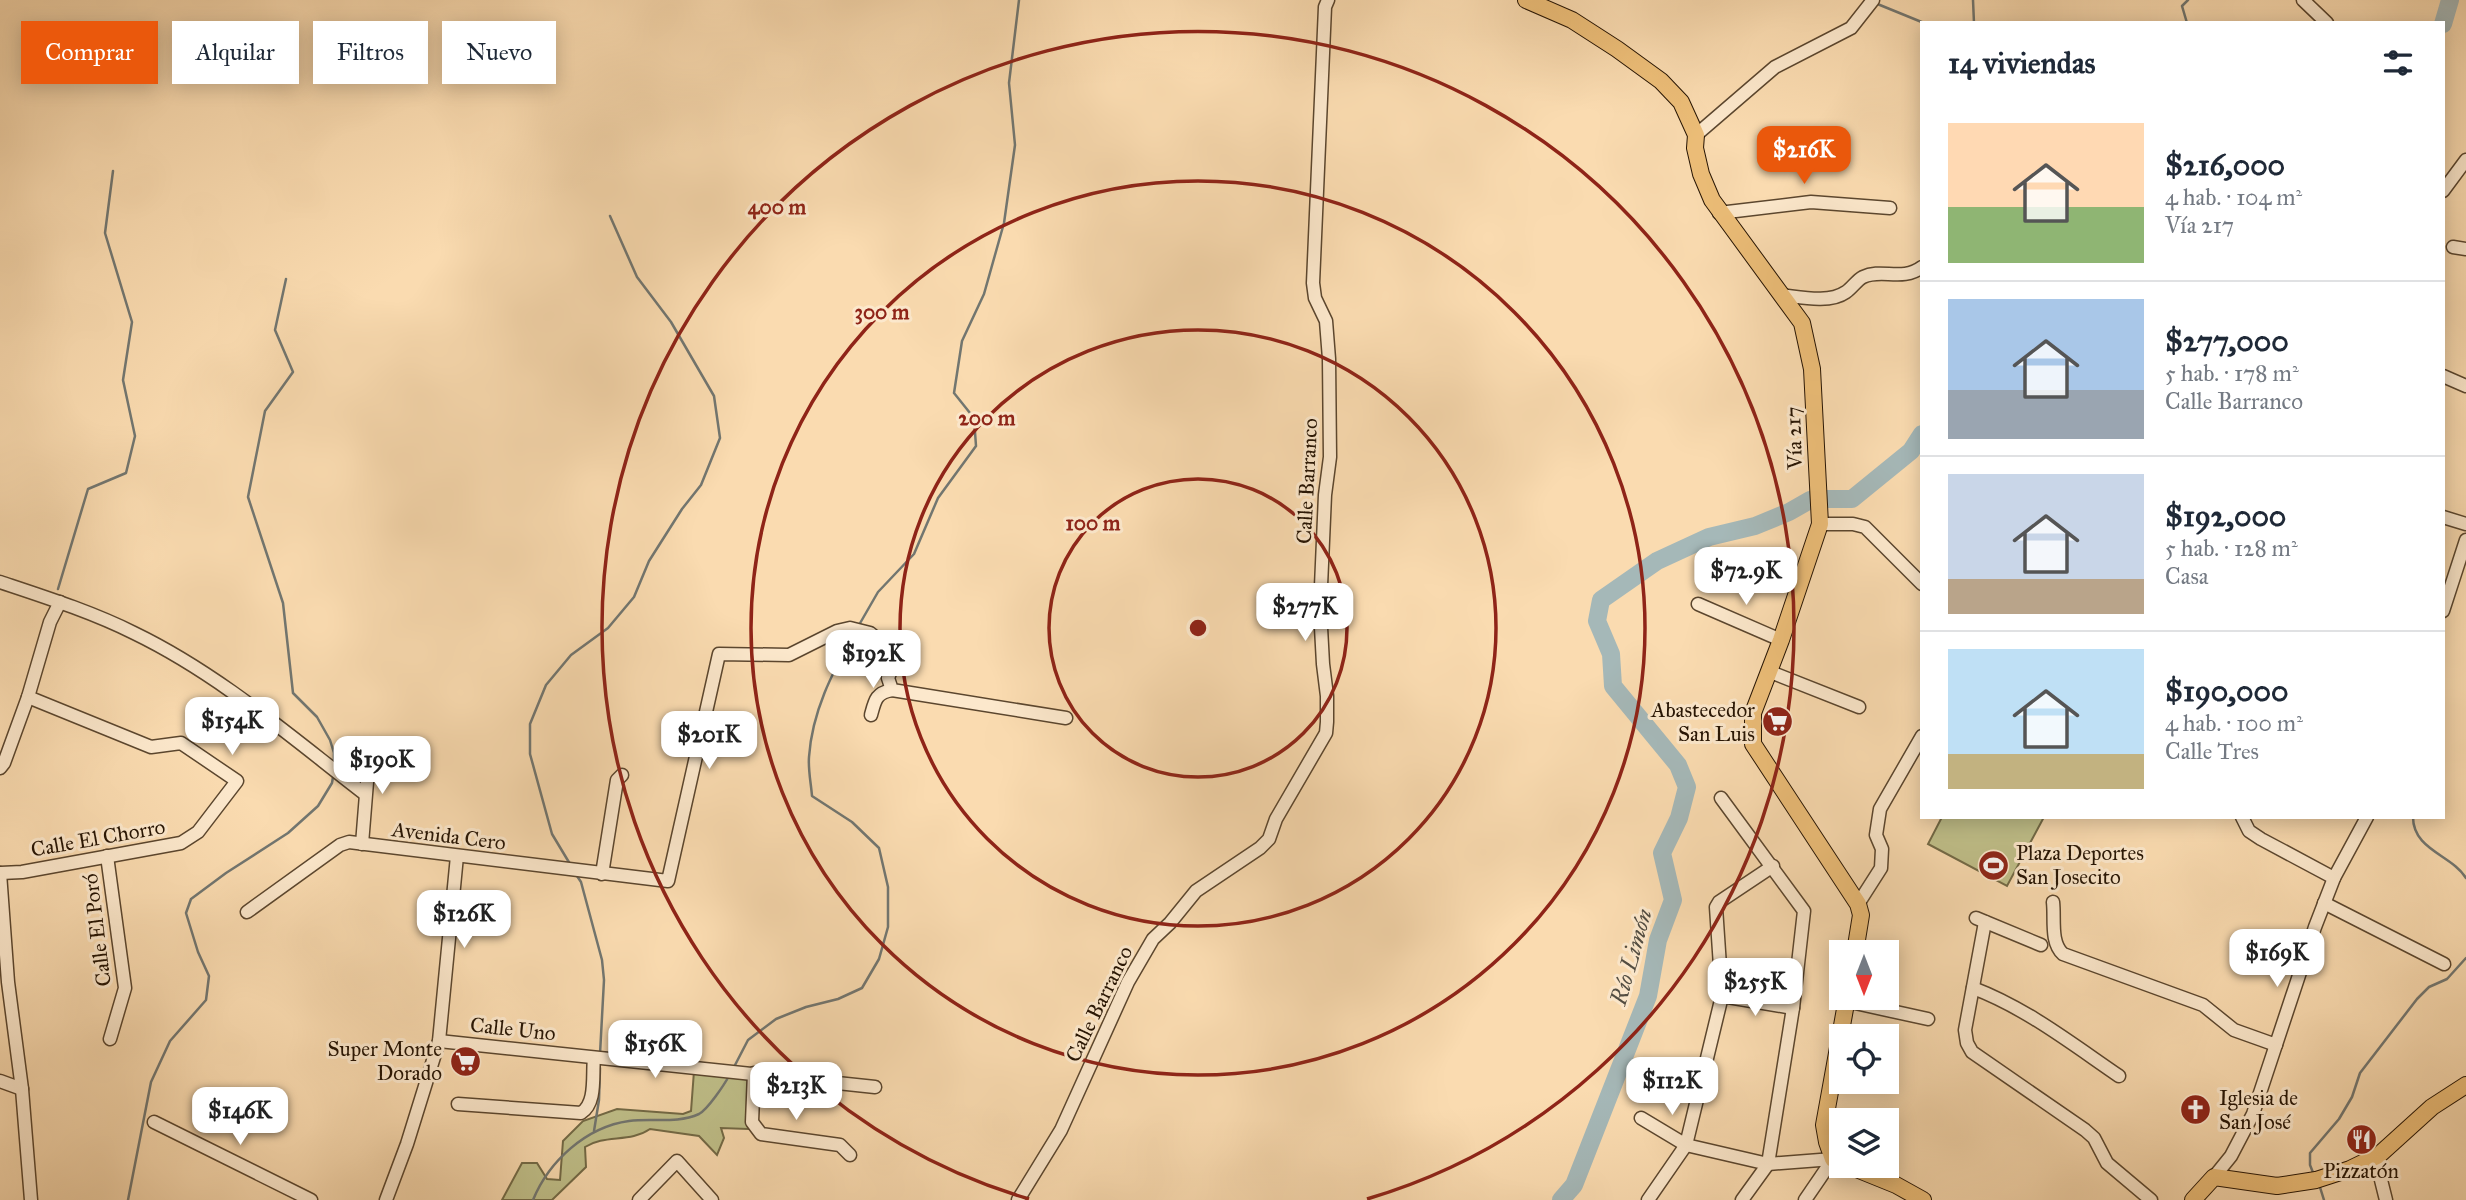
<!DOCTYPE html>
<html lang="es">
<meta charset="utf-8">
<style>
:root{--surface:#fff;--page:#f6f6f7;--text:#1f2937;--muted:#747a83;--line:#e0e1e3;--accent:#ea580c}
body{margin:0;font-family:"IM FELL Great Primer",serif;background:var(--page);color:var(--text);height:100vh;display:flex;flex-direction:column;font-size:26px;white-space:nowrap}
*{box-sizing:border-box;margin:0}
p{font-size:23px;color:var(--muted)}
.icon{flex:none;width:38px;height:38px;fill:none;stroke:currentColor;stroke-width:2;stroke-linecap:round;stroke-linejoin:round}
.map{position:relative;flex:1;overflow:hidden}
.drawer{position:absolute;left:1920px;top:21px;width:525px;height:798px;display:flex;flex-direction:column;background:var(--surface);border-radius:0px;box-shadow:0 4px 18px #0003}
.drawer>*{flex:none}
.banner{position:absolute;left:21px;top:21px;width:665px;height:63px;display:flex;gap:14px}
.needle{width:46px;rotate:180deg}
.fabs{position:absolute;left:1829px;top:940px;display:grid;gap:14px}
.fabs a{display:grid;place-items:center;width:70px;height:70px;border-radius:0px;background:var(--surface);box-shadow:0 4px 18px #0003;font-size:35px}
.price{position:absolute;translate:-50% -60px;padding:0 16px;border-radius:14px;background:#fff;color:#222;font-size:23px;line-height:46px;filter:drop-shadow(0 2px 4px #0008)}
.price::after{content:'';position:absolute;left:50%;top:42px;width:21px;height:16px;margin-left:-10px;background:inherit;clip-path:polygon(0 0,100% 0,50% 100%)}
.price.current{background:var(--accent);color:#fff}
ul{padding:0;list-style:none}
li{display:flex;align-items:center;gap:21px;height:175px;padding:0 28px}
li+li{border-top:2px solid var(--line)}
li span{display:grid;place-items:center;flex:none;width:196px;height:140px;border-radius:0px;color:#555}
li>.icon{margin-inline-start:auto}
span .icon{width:84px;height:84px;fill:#fffc;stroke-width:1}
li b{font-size:30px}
h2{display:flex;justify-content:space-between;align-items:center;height:84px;padding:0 28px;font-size:30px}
.tag{padding:0 24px;border-radius:0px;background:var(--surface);box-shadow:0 4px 18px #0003;font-size:24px;line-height:63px}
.tag.current{background:var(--accent);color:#fff}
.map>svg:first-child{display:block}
</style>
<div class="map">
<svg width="2466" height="1200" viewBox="0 0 2466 1200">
<rect width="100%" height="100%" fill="#fadbb0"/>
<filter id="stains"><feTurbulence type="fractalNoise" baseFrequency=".00286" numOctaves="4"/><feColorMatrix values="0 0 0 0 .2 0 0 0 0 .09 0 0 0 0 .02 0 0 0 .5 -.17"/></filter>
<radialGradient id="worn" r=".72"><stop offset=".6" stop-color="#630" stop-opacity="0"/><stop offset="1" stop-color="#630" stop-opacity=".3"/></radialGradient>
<g fill="#c0c08a" stroke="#736a46" stroke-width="2">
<polygon points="1942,817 2044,817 2007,886 1928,844"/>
<path d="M694,1071L748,1078L751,1083L748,1129L721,1128L724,1138L717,1155L699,1136L650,1129C630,1143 605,1134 585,1147L586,1167L552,1200H502L522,1163H537L547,1179L560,1180L563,1141L583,1121L617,1109L683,1114L691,1111Z"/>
</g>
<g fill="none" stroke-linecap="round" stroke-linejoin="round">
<g stroke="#727670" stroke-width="2.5">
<polyline points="1973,0 1974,23"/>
<polyline points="1875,3 1924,23"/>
<polyline points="2187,23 2182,6 2188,0"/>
<polyline points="286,279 275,330 293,372 265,411 248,497 283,603 293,693 317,717 330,740 334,753 334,761"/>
<polyline points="58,589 88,489 126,473 135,436 123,380 132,322 105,233 113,171"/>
<polyline points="859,625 878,592 914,554 938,498 976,446 974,418 954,393 962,341 984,294 1004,223 1015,145 1009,83 1019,0"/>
<path d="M2413,817C2413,850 2452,855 2466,878"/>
<polyline points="570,864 552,834 530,754 530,724 546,685 571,655 608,628 634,597 649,561 682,509 701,485 720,438 714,396 671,322 637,277 610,216"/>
<polyline points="575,873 581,882 602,960 604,980 600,1054"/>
<path d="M734,1067L748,1040L776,1019L806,1007L838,999L862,988L879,959L888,927V887L879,848L852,822L812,796C811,783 808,770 809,757C812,712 832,673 854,634"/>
<polyline points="594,1131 599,1100 600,1068"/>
<polyline points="2314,1175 2310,1165 2310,1153 2339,1119 2352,1097 2360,1073 2417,999 2429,987 2447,979 2466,958"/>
<polyline points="2319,1184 2324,1200"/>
<polyline points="128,1200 151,1082 170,1041 206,1000 209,976 198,952 186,913 191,899 226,873 288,833 318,806 332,783 333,777"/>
<path d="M533,1200C549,1161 586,1127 629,1121C653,1118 677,1124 699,1114C708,1109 724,1085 729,1076"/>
</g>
<g stroke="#a5b8b8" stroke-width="18">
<polyline points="2443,24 2450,0"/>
<polyline points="1825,499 1852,499 1911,451 1922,434"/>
<polyline points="1561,1200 1574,1185 1648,996 1658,940 1673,900 1662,853 1679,818 1687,787 1678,765 1613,686 1611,654 1597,621 1601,600 1657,561 1709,537 1755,526 1789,512 1810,500"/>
</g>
<defs>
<g id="minor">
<polyline points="2303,0 2327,23"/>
<polyline points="1696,135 1775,67 1851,28 1873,0"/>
<polyline points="2443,191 2466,160"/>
<polyline points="1719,213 1811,202 1890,208"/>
<polyline points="2453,247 2466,249"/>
<path d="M1780,295C1800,297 1829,304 1846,292C1852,288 1857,280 1863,277C1882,268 1902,282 1922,267"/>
<polyline points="2443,376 2466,386"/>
<polyline points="2443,517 2466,524"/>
<polyline points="1820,524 1853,524 1865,527 1922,584"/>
<path d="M0,582C45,597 92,612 134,633C219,674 291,737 365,794"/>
<polyline points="1698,604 1781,640"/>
<polyline points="2443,611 2466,540"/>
<polyline points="1768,671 1859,707"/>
<path d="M871,715C875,700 876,693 892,690"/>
<polyline points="0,768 4,763 28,697 50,622 60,602"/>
<polyline points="1721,798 1804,911 1793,1008 1768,1164 1742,1200"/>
<polyline points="2242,817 2249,831 2261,839 2334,878"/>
<polyline points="362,844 370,745"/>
<polyline points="107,856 125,988 110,1039"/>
<polyline points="0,873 8,982 22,1089 31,1200"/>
<polyline points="1,873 22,872 181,843 198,832 237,781 181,743 151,747 28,697"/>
<polyline points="602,874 617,780 622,775"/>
<path d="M2053,902C2055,919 2050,942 2063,954L2203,1005L2234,1030L2276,1045"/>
<polyline points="2324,903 2444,964"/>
<polyline points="1858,904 1881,868 1882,849 1876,835 1880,809 1922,736"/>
<polyline points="247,912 340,845 349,842 668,881 719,654 789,655 837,631 850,628 870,633 897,655 888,678 892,690 1066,718"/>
<polyline points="1976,918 2041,945"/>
<polyline points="1985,922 1965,1030 1967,1043 1972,1052 2085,1130 2094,1138 2107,1163 2151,1200"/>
<path d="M1973,988C2026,1008 2072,1044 2119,1076"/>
<polyline points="1722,996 1793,1008"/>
<polyline points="1846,1001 1928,1019"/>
<polyline points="439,1041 875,1087"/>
<polyline points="754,1073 752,1122 761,1134 840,1145 850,1155"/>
<polyline points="0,1081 22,1089"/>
<path d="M458,1104L581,1113C597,1103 592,1075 594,1058"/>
<polyline points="1641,1118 1686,1145 1768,1164 1833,1159"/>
<polyline points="154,1122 311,1200"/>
<polyline points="2379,1155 2381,1180 2386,1200"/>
<polyline points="2214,1177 2231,1156 2253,1114 2315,927 2334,878 2367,817"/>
<polyline points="386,1200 407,1144 439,1041 457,856"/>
<polyline points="639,1200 677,1161 712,1200"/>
<polyline points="1018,1200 1061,1130 1128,982 1153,939 1170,923 1196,891 1260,848 1269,839 1276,819 1326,733 1327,722 1327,696 1323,664 1320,609 1325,495 1330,457 1329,359 1326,321 1315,298 1313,283 1325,7 1328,0"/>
<polyline points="1648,1200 1686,1145 1722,996 1716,907 1719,902 1773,866"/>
<polyline points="1805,1200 1833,1159"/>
</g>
<g id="major">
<polyline points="1526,0 1572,20 1617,49 1661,81 1681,102 1696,135 1695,148 1701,174 1712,200 1802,323 1812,369 1820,524 1781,640 1753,713 1753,744 1858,904 1861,915 1855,952"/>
<polyline points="1841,1162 1833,1159 1827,1142 1824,1125 1847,998"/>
<polyline points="1849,1166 1896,1185 1923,1200"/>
<polyline points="2193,1200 2214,1177 2277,1186 2316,1180 2350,1169 2379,1155 2432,1107 2466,1085"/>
</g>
</defs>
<use href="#minor" stroke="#5b462e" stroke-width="15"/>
<use href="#major" stroke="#261403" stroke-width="18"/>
<use href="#minor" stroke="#fce8cc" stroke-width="12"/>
<use href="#major" stroke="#edbe78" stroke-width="16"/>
</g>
<g fill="none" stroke="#8f2418" stroke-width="3.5">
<circle cx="1198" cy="628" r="149"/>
<circle cx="1198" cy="628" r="298"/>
<circle cx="1198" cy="628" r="447"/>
<path d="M1029 1199A596 596 0 1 1 1367 1199"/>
</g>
<defs>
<symbol id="supermarket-disc" viewBox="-11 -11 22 22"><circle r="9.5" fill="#8f2418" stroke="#fce8cc"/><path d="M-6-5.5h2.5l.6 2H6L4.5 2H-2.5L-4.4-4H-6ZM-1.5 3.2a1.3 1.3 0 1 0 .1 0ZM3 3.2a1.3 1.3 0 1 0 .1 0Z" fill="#fff"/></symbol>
<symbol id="stadium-disc" viewBox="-11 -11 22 22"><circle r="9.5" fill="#8f2418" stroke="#fce8cc"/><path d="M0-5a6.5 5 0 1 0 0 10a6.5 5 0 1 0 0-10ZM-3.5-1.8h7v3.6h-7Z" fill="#fff"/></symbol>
<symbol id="church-disc" viewBox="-11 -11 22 22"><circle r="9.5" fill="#8f2418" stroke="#fce8cc"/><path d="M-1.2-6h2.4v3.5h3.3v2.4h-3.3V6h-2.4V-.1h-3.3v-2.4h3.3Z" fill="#fff"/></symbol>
<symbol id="restaurant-disc" viewBox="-11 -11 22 22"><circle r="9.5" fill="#8f2418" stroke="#fce8cc"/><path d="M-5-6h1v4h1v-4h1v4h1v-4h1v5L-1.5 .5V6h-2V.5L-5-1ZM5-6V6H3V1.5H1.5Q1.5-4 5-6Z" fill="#fff"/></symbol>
</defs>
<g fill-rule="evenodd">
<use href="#supermarket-disc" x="1760" y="704" width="35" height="35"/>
<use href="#stadium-disc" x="1976" y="848" width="35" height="35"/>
<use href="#supermarket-disc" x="448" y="1044" width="35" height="35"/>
<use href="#church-disc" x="2178" y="1092" width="35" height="35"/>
<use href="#restaurant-disc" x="2344" y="1122" width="35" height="35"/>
</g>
<g text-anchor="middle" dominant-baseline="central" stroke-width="6" stroke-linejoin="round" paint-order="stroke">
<g font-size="21" fill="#261403" stroke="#fce8cc">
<text transform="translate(1794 438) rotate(-92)">Vía 217</text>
<text transform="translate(1307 481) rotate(-87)">Calle Barranco</text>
<text transform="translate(449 836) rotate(7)">Avenida Cero</text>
<text transform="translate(98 838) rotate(-10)">Calle El Chorro</text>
<text transform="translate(97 930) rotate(-97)">Calle El Poró</text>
<text transform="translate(1099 1004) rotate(-64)">Calle Barranco</text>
<text transform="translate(513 1029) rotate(6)">Calle Uno</text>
</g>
<g font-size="21" fill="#261403" stroke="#fce8cc" text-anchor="end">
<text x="1755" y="710">Abastecedor<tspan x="1755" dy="24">San Luis</tspan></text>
<text x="2016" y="853" text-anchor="start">Plaza Deportes<tspan x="2016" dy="24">San Josecito</tspan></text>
<text x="442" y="1049">Super Monte<tspan x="442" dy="24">Dorado</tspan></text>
<text x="2219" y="1098" text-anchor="start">Iglesia de<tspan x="2219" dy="24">San José</tspan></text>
<text x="2361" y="1171" text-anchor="middle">Pizzatón</text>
</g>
<g font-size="23" font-style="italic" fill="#524d42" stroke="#fce8cc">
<text transform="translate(1631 957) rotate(-74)">Río Limón</text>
</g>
</g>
<circle cx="1198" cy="628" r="10" fill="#8f2418" stroke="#fce8cc" stroke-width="3.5"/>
<g font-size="21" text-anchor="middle" font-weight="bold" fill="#8f2418" stroke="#fce8cc" stroke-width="6" stroke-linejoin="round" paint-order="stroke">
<text x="777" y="214">400 m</text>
<text x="882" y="319">300 m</text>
<text x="987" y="425">200 m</text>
<text x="1093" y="530">100 m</text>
</g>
<rect width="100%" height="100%" filter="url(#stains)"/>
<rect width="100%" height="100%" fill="url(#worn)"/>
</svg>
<div class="fabs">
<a><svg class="needle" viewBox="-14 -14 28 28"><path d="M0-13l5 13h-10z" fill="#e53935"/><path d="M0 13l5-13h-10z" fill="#747a83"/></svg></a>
<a><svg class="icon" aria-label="locate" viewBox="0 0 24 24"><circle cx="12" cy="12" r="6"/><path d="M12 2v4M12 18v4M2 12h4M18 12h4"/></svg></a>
<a><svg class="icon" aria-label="layers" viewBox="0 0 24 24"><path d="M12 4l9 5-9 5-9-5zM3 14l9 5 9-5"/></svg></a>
</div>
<b class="price current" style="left:1804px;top:186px">$216K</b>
<b class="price" style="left:1746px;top:607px">$72.9K</b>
<b class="price" style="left:1305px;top:643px">$277K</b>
<b class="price" style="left:873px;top:690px">$192K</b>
<b class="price" style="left:232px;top:757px">$154K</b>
<b class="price" style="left:709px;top:771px">$201K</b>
<b class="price" style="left:382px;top:796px">$190K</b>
<b class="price" style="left:464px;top:950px">$126K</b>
<b class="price" style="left:2277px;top:989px">$169K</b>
<b class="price" style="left:1755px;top:1018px">$255K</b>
<b class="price" style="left:655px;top:1080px">$156K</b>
<b class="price" style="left:1672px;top:1117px">$112K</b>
<b class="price" style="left:796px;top:1122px">$213K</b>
<b class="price" style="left:240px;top:1147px">$146K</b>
<div class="banner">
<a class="tag current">Comprar</a>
<a class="tag">Alquilar</a>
<a class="tag">Filtros</a>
<a class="tag">Nuevo</a>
</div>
<section class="drawer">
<h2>14 viviendas<svg class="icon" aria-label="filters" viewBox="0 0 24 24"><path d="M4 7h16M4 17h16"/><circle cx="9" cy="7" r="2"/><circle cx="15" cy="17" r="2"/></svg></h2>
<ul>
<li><span style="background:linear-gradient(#ffd9b3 60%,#8fb573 0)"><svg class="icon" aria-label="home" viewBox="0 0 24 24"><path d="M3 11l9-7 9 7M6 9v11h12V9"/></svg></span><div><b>$216,000</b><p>4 hab. · 104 m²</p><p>Vía 217</p></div></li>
<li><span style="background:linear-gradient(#a9c7e8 65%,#9aa5b1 0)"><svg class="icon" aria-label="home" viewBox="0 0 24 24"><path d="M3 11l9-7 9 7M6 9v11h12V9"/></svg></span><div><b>$277,000</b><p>5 hab. · 178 m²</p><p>Calle Barranco</p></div></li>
<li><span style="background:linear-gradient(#c9d6e8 75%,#b9a48a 0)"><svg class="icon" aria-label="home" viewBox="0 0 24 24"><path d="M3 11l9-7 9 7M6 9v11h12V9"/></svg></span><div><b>$192,000</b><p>5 hab. · 128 m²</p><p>Casa</p></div></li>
<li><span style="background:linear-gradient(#bfe0f5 75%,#c2b280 0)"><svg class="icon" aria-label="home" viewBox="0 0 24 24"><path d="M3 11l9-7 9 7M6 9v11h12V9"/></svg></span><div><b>$190,000</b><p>4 hab. · 100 m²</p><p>Calle Tres</p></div></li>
</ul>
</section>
</div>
